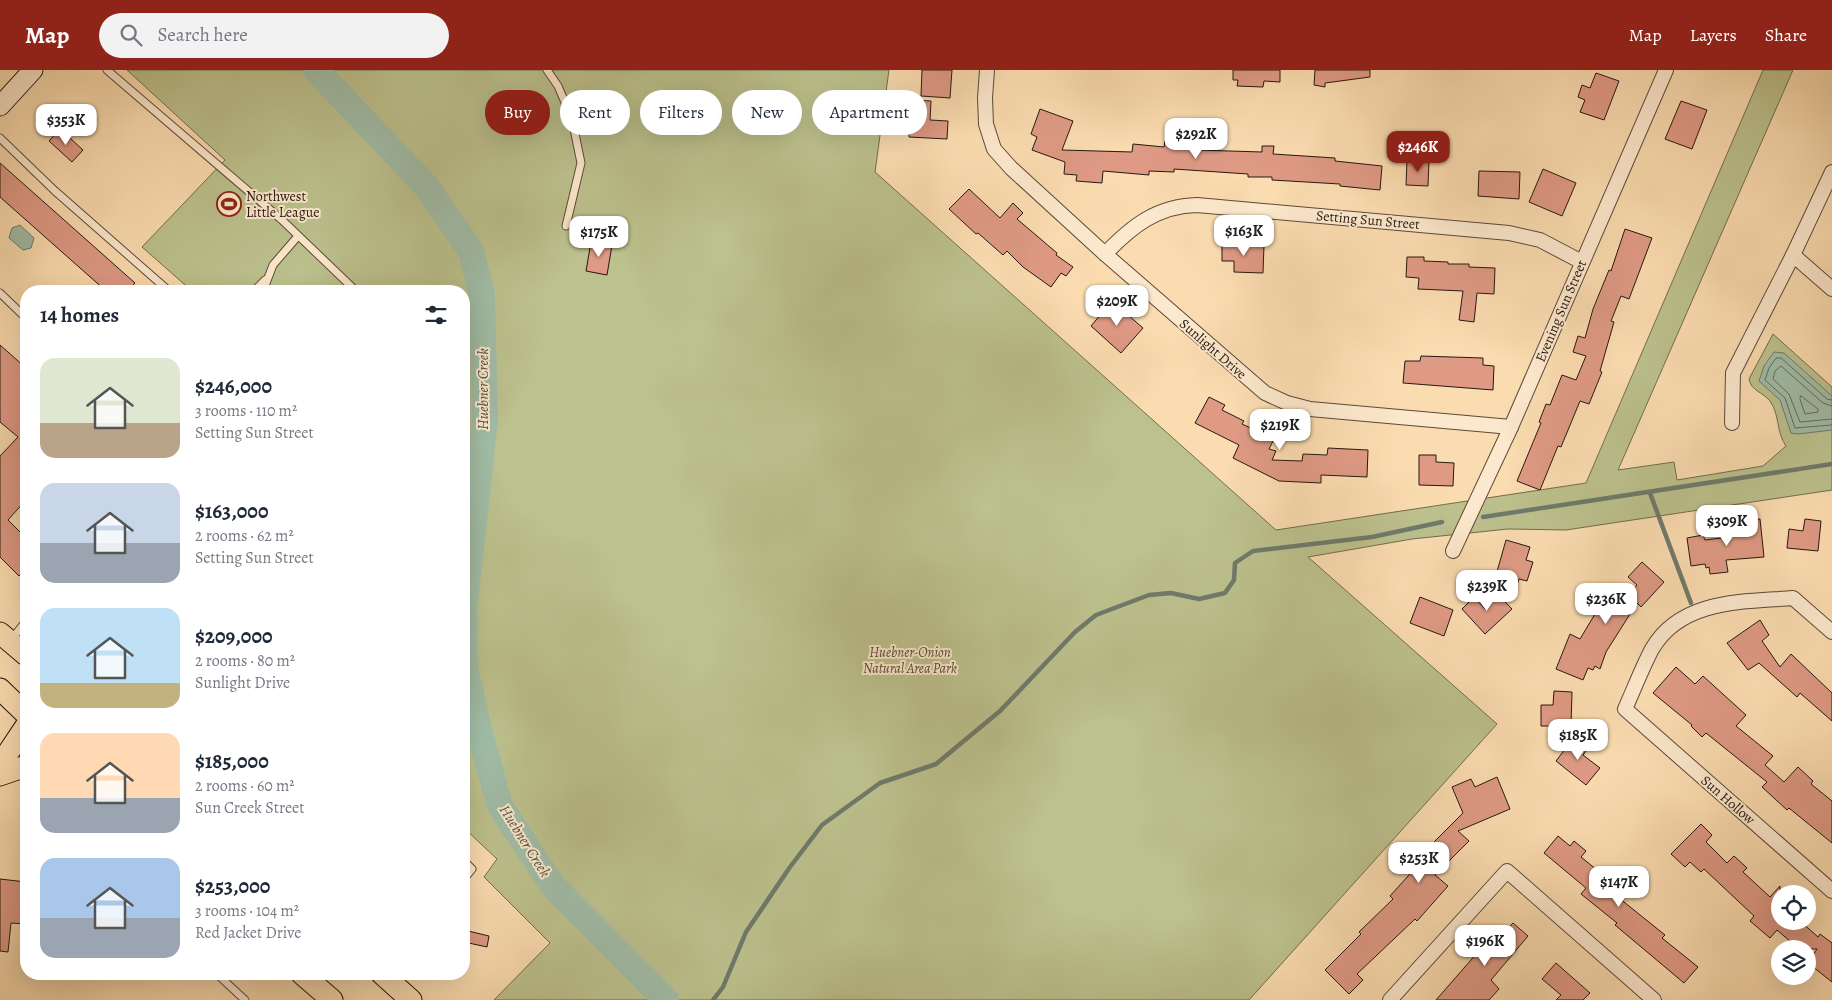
<!DOCTYPE html>
<meta charset="utf-8">
<style>
:root{--surface:#fff;--page:#f2f2f3;--text:#1f2937;--muted:#747a83;--accent:#8f2418}
body{margin:0;font-family:Alegreya,serif;background:var(--page);color:var(--text);height:100vh;display:flex;flex-direction:column;font-size:19px;white-space:nowrap}
*{box-sizing:border-box;margin:0}
p{font-size:16px;color:var(--muted)}
.icon{flex:none;width:28px;height:28px;fill:none;stroke:currentColor;stroke-width:2;stroke-linecap:round;stroke-linejoin:round}
.map{position:relative;flex:1;overflow:hidden}
.sheet{position:absolute;left:20px;top:215px;width:450px;height:695px;display:flex;flex-direction:column;background:var(--surface);border-radius:20px;box-shadow:0 5px 20px #0002}
.sheet>*{flex:none}
.banner{position:absolute;left:485px;top:20px;width:475px;height:45px;display:flex;gap:10px}
.controls{position:absolute;left:1771px;top:815px;display:grid;gap:10px}
.controls a{display:grid;place-items:center;width:45px;height:45px;border-radius:50%;background:var(--surface);box-shadow:0 5px 20px #0002;font-size:25px}
.price{position:absolute;translate:-50% -42px;padding:0 11px;border-radius:10px;background:#fff;color:#222;font-size:16px;line-height:32px;filter:drop-shadow(0 1px 2px #0008)}
.price::after{content:'';position:absolute;left:50%;top:30px;width:15px;height:11px;margin-left:-8px;background:inherit;clip-path:polygon(0 0,100% 0,50% 100%)}
.price.selected{background:var(--accent);color:#fff}
ul{padding:0;list-style:none}
li{display:flex;align-items:center;gap:15px;height:125px;padding:0 20px}
li span{display:grid;place-items:center;flex:none;width:140px;height:100px;border-radius:15px;color:#555}
li>.icon{margin-inline-start:auto}
span .icon{width:60px;height:60px;fill:#fffc;stroke-width:1}
li b{font-size:21px}
h2{display:flex;justify-content:space-between;align-items:center;height:60px;padding:0 20px;font-size:21px}
.tag{padding:0 18px;border-radius:22px;background:var(--surface);box-shadow:0 5px 20px #0002;font-size:18px;line-height:45px}
.tag.selected{background:var(--accent);color:#fff}
header{display:flex;align-items:center;gap:30px;box-sizing:border-box;height:70px;padding:0 25px;background:var(--accent);color:#fff}
header strong{font-size:24px}
nav{display:flex;gap:28px;margin-inline-start:auto;font-size:18px}
.search{width:350px;height:45px;background:var(--page);display:flex;align-items:center;gap:12px;box-sizing:border-box;padding:0 18px;border-radius:28px;color:var(--muted);font-size:19px}
.map>svg:first-child{display:block}
</style>
<header>
<strong>Map</strong>
<div class="search"><svg class="icon" aria-label="search" viewBox="0 0 24 24"><circle cx="10" cy="10" r="6"/><path d="M15 15l6 6"/></svg>Search here</div>
<nav><a>Map</a><a>Layers</a><a>Share</a></nav>
</header>
<div class="map">
<svg width="1832" height="930" viewBox="0 0 1832 930">
<rect width="100%" height="100%" fill="#fbdcb0"/>
<filter id="stains"><feTurbulence type="fractalNoise" baseFrequency=".004" numOctaves="4"/><feColorMatrix values="0 0 0 0 .2 0 0 0 0 .09 0 0 0 0 .02 0 0 0 .5 -.17"/></filter>
<radialGradient id="worn" r=".72"><stop offset=".6" stop-color="#630" stop-opacity="0"/><stop offset="1" stop-color="#630" stop-opacity=".3"/></radialGradient>
<path fill="#bcc18d" stroke="#716c50" d="M127,0H889L875,102L1276,460L1586,413L1763,0H1793L1618,400L1674,392L1677,410L1763,396L1786,376C1776,362 1780,345 1770,331C1763,322 1751,321 1749,309L1773,264L1832,317V420L1566,460L1508,459L1412,469L1308,487L1497,654L1249,930H494L550,873L484,807L497,789L464,758V221H192L142,177L225,90Z"/>
<g fill="#a0bca6" stroke="#6f7a6b">
<polygon points="20,155 34,168 31,178 23,180 9,168 12,158"/>
<polygon points="1774,282 1784,283 1832,326 1832,360 1798,364 1791,363 1780,330 1759,311 1764,296"/>
</g>
<g fill="none" stroke-linecap="round" stroke-linejoin="round">
<g stroke="#636a5c" stroke-width="1">
<polygon points="1801,326 1818,339 1818,342 1805,344 1800,329"/>
<polyline points="1832,330 1827,329 1781,288 1776,288 1769,298 1765,310 1785,328 1795,358 1832,355"/>
<polyline points="1832,336 1823,333 1781,296 1775,301 1773,309 1789,324 1800,352 1832,349"/>
</g>
<g stroke="#6f7a6b" stroke-width="4.5">
<polyline points="1650,423 1691,533"/>
<polyline points="1483,447 1832,394"/>
<polyline points="713,930 723,917 746,862 790,797 822,755 880,713 936,694 1000,641 1075,562 1096,545 1149,525 1171,523 1199,529 1225,523 1234,510 1235,493 1253,481 1372,467 1442,452"/>
</g>
<polyline stroke="#a0bca6" stroke-width="26" points="316,0 426,116 471,181 482,225 485,350 464,541 465,598 480,664 500,736 553,816 666,930"/>
</g>
<g fill="#df9a85" stroke="#261812">
<polygon points="922,0 952,0 950,28 921,26"/>
<polygon points="1233,0 1280,0 1280,12 1264,11 1263,17 1237,16 1238,10 1233,10"/>
<polygon points="1315,0 1370,0 1370,7 1325,13 1325,17 1314,15"/>
<polygon points="1596,3 1619,11 1604,50 1580,42 1585,30 1578,27 1582,15 1590,18"/>
<polygon points="910,30 931,31 930,50 948,51 947,69 909,67"/>
<polygon points="1681,31 1707,40 1692,79 1665,69"/>
<polygon points="1040,39 1073,51 1062,80 1132,82 1133,74 1164,77 1165,71 1198,73 1198,80 1262,82 1262,76 1274,76 1273,84 1335,88 1335,91 1382,96 1380,120 1340,116 1340,114 1272,110 1272,107 1248,107 1248,104 1174,99 1174,102 1149,101 1149,105 1103,101 1102,113 1076,111 1077,105 1064,104 1065,92 1032,80 1037,67 1031,64"/>
<polygon points="60,59 83,80 72,92 49,71"/>
<polygon points="1407,90 1429,90 1428,116 1406,115"/>
<polygon points="0,93 135,213 128,221 106,221 0,127"/>
<polygon points="1543,99 1576,113 1562,146 1529,132"/>
<polygon points="1479,101 1520,102 1519,129 1478,126"/>
<polygon points="969,119 1000,148 1013,133 1023,143 1017,149 1057,183 1056,185 1073,197 1066,206 1061,203 1051,217 1023,197 1007,181 1003,185 978,163 976,164 949,139"/>
<polygon points="1625,159 1652,168 1629,229 1621,226 1611,251 1614,252 1600,301 1602,302 1589,334 1580,331 1561,377 1558,376 1540,420 1517,411 1541,353 1539,352 1546,334 1550,335 1562,305 1576,310 1586,286 1573,282 1578,266 1585,268 1593,239 1609,200 1611,201"/>
<polygon points="591,172 612,175 607,205 586,201"/>
<polygon points="1222,172 1264,175 1263,203 1234,202 1234,191 1222,191"/>
<polygon points="1407,187 1424,187 1424,191 1448,192 1448,194 1469,194 1469,197 1495,198 1494,224 1477,223 1474,252 1459,250 1463,221 1418,219 1419,208 1406,207"/>
<polygon points="1112,231 1143,258 1121,283 1091,256"/>
<polygon points="0,275 26,298 26,430 8,450 26,468 26,498 19,506 0,487 0,386 18,367 0,352"/>
<polygon points="1421,286 1483,288 1483,295 1494,296 1493,320 1403,313 1405,291 1420,291"/>
<polygon points="1209,327 1225,335 1222,340 1244,351 1242,354 1274,369 1269,379 1276,381 1272,390 1302,391 1303,384 1327,385 1328,378 1368,380 1367,407 1321,405 1321,413 1279,411 1233,388 1239,375 1195,353"/>
<polygon points="1419,385 1436,385 1436,392 1454,393 1453,416 1419,415"/>
<polygon points="1760,449 1764,487 1726,490 1728,502 1710,504 1709,497 1706,498 1705,494 1691,496 1687,468 1703,465 1705,470 1729,467 1729,460 1740,459 1739,452"/>
<polygon points="1805,449 1821,451 1818,481 1787,478 1789,459 1803,461"/>
<polygon points="1506,470 1530,477 1526,490 1533,492 1527,511 1519,509 1516,518 1494,512"/>
<polygon points="1642,492 1664,512 1641,537 1637,533 1606,582 1600,599 1595,596 1593,600 1588,598 1583,610 1556,599 1570,564 1580,569 1598,539 1592,536 1600,523 1619,535 1637,515 1628,507"/>
<polygon points="1492,518 1512,539 1485,564 1462,539 1474,527 1486,540"/>
<polygon points="1420,527 1453,540 1444,566 1410,553"/>
<polygon points="1760,550 1769,565 1762,571 1780,597 1791,584 1832,623 1832,651 1800,623 1797,627 1759,593 1748,600 1727,573"/>
<polygon points="1676,597 1695,614 1703,606 1746,645 1736,656 1773,686 1765,695 1784,712 1798,697 1813,711 1811,714 1832,731 1832,773 1789,738 1787,740 1762,717 1767,712 1706,663 1702,667 1691,656 1692,655 1653,623"/>
<polygon points="1554,621 1572,622 1571,656 1541,656 1541,635 1553,635"/>
<polygon points="1575,666 1589,677 1583,685 1600,698 1586,715 1556,691"/>
<polygon points="1497,707 1510,739 1458,761 1469,771 1435,805 1448,816 1417,851 1415,849 1357,904 1363,910 1349,924 1325,900 1361,864 1359,862 1393,829 1390,826 1427,785 1424,782 1463,743 1452,717 1471,709 1475,717"/>
<polygon points="1701,754 1712,765 1706,772 1727,793 1734,786 1747,798 1743,802 1770,827 1780,816 1780,851 1800,851 1818,867 1820,864 1832,873 1832,912 1808,893 1817,879 1799,879 1777,860 1770,868 1750,851 1754,846 1704,799 1701,802 1690,792 1685,797 1671,784"/>
<polygon points="1558,766 1570,776 1574,771 1586,781 1581,787 1619,818 1614,824 1665,865 1662,868 1698,897 1684,913 1615,855 1617,853 1581,824 1586,818 1544,783"/>
<polygon points="0,809 26,812 26,854 11,853 8,882 0,881"/>
<polygon points="1513,853 1528,866 1491,910 1499,919 1489,930 1436,930 1485,874 1500,858 1504,862"/>
<polygon points="464,860 489,866 487,877 464,872"/>
<polygon points="1556,893 1590,923 1583,930 1556,930 1561,925 1542,909"/>
</g>
<g fill="none" stroke-linecap="round" stroke-linejoin="round">
<defs>
<g id="lane">
<polyline points="107,0 282,150 356,221"/>
<polyline points="547,0 558,16 572,49 581,93 566,156"/>
<polyline points="0,68 55,121 169,221"/>
<polyline points="254,221 265,210"/>
<polyline points="263,221 273,195 298,166"/>
<polyline points="0,223 26,248"/>
<polyline points="12,569 26,551"/>
<polyline points="464,791 472,799 464,809"/>
<polyline points="217,904 245,930"/>
</g>
<g id="street">
<polyline points="987,0 985,28 986,54 994,79 1011,98 1105,184 1265,323 1287,333 1310,339 1511,357"/>
<path d="M1105,184C1132,156 1157,136 1197,135L1509,163L1540,170L1582,192"/>
<polyline points="1793,185 1832,219"/>
<polyline points="1732,353 1733,303 1793,185 1832,102"/>
<polyline points="1453,481 1511,357 1666,0"/>
<path d="M1832,562L1793,528C1743,532 1681,529 1652,579C1642,598 1634,619 1625,639L1832,821"/>
<polyline points="1390,930 1507,801 1654,930"/>
</g>
<polyline id="secondary" points="0,36 33,0"/>
<g id="primary">
<polyline points="0,563 26,585"/>
<polyline points="0,619 26,644"/>
<polyline points="0,695 26,656"/>
<polyline points="0,705 26,696"/>
<polyline points="302,904 332,930"/>
<polyline points="382,904 411,930"/>
</g>
</defs>
<use href="#lane" stroke="#5b493a" stroke-width="9"/>
<use href="#street" stroke="#5b493a" stroke-width="16"/>
<use href="#secondary" stroke="#261812" stroke-width="21"/>
<use href="#primary" stroke="#261812" stroke-width="23"/>
<use href="#lane" stroke="#fce8cc" stroke-width="7"/>
<use href="#street" stroke="#fce8cc" stroke-width="14"/>
<use href="#secondary" stroke="#fce8cc" stroke-width="19"/>
<use href="#primary" stroke="#fbdcb0" stroke-width="21"/>
</g>
<defs>
<symbol id="stadium-ring" viewBox="-11 -11 22 22"><circle r="9.5" fill="#fce8cc" stroke="#8f2418" stroke-width="1.5"/><path d="M0-5a6.5 5 0 1 0 0 10a6.5 5 0 1 0 0-10ZM-3.5-1.8h7v3.6h-7Z" fill="#8f2418"/></symbol>
</defs>
<g fill-rule="evenodd">
<use href="#stadium-ring" x="215" y="120" width="28" height="28"/>
</g>
<g text-anchor="middle" dominant-baseline="central" stroke-width="4" stroke-linejoin="round" paint-order="stroke">
<g font-size="14" fill="#261812" stroke="#fce8cc" text-anchor="start">
<text x="246" y="126">Northwest<tspan x="246" dy="16">Little League</tspan></text>
</g>
<g font-size="14" fill="#261812" stroke="#fce8cc">
<text transform="translate(1368 150) rotate(5)">Setting Sun Street</text>
<text transform="translate(1561 241) rotate(-67)">Evening Sun Street</text>
<text transform="translate(1213 279) rotate(41)">Sunlight Drive</text>
<text transform="translate(1728 730) rotate(41)">Sun Hollow</text>
</g>
<g font-size="14" font-style="italic" fill="#534b37" stroke="#fce8cc">
<text x="910" y="582">Huebner-Onion<tspan x="910" dy="16">Natural Area Park</tspan></text>
</g>
<g font-size="15" font-style="italic" fill="#515146" stroke="#fce8cc">
<text transform="translate(483 319) rotate(-90)">Huebner Creek</text>
<text transform="translate(525 771) rotate(58)">Huebner Creek</text>
</g>
</g>
<rect width="100%" height="100%" filter="url(#stains)"/>
<rect width="100%" height="100%" fill="url(#worn)"/>
</svg>
<div class="controls">
<a><svg class="icon" aria-label="locate" viewBox="0 0 24 24"><circle cx="12" cy="12" r="6"/><path d="M12 2v4M12 18v4M2 12h4M18 12h4"/></svg></a>
<a><svg class="icon" aria-label="layers" viewBox="0 0 24 24"><path d="M12 4l9 5-9 5-9-5zM3 14l9 5 9-5"/></svg></a>
</div>
<b class="price" style="left:66px;top:76px">$353K</b>
<b class="price" style="left:1196px;top:90px">$292K</b>
<b class="price selected" style="left:1418px;top:103px">$246K</b>
<b class="price" style="left:1244px;top:187px">$163K</b>
<b class="price" style="left:599px;top:188px">$175K</b>
<b class="price" style="left:1117px;top:257px">$209K</b>
<b class="price" style="left:1280px;top:381px">$219K</b>
<b class="price" style="left:1727px;top:477px">$309K</b>
<b class="price" style="left:1487px;top:542px">$239K</b>
<b class="price" style="left:1606px;top:555px">$236K</b>
<b class="price" style="left:1578px;top:691px">$185K</b>
<b class="price" style="left:1419px;top:814px">$253K</b>
<b class="price" style="left:1619px;top:838px">$147K</b>
<b class="price" style="left:1485px;top:897px">$196K</b>
<div class="banner">
<a class="tag selected">Buy</a>
<a class="tag">Rent</a>
<a class="tag">Filters</a>
<a class="tag">New</a>
<a class="tag">Apartment</a>
</div>
<section class="sheet">
<h2>14 homes<svg class="icon" aria-label="filters" viewBox="0 0 24 24"><path d="M4 7h16M4 17h16"/><circle cx="9" cy="7" r="2"/><circle cx="15" cy="17" r="2"/></svg></h2>
<ul>
<li><span style="background:linear-gradient(#dfe7d0 65%,#b9a48a 0)"><svg class="icon" aria-label="home" viewBox="0 0 24 24"><path d="M3 11l9-7 9 7M6 9v11h12V9"/></svg></span><div><b>$246,000</b><p>3 rooms · 110 m²</p><p>Setting Sun Street</p></div></li>
<li><span style="background:linear-gradient(#c9d6e8 60%,#9aa5b1 0)"><svg class="icon" aria-label="home" viewBox="0 0 24 24"><path d="M3 11l9-7 9 7M6 9v11h12V9"/></svg></span><div><b>$163,000</b><p>2 rooms · 62 m²</p><p>Setting Sun Street</p></div></li>
<li><span style="background:linear-gradient(#bfe0f5 75%,#c2b280 0)"><svg class="icon" aria-label="home" viewBox="0 0 24 24"><path d="M3 11l9-7 9 7M6 9v11h12V9"/></svg></span><div><b>$209,000</b><p>2 rooms · 80 m²</p><p>Sunlight Drive</p></div></li>
<li><span style="background:linear-gradient(#ffd9b3 65%,#9aa5b1 0)"><svg class="icon" aria-label="home" viewBox="0 0 24 24"><path d="M3 11l9-7 9 7M6 9v11h12V9"/></svg></span><div><b>$185,000</b><p>2 rooms · 60 m²</p><p>Sun Creek Street</p></div></li>
<li><span style="background:linear-gradient(#a9c7e8 60%,#9aa5b1 0)"><svg class="icon" aria-label="home" viewBox="0 0 24 24"><path d="M3 11l9-7 9 7M6 9v11h12V9"/></svg></span><div><b>$253,000</b><p>3 rooms · 104 m²</p><p>Red Jacket Drive</p></div></li>
</ul>
</section>
</div>
